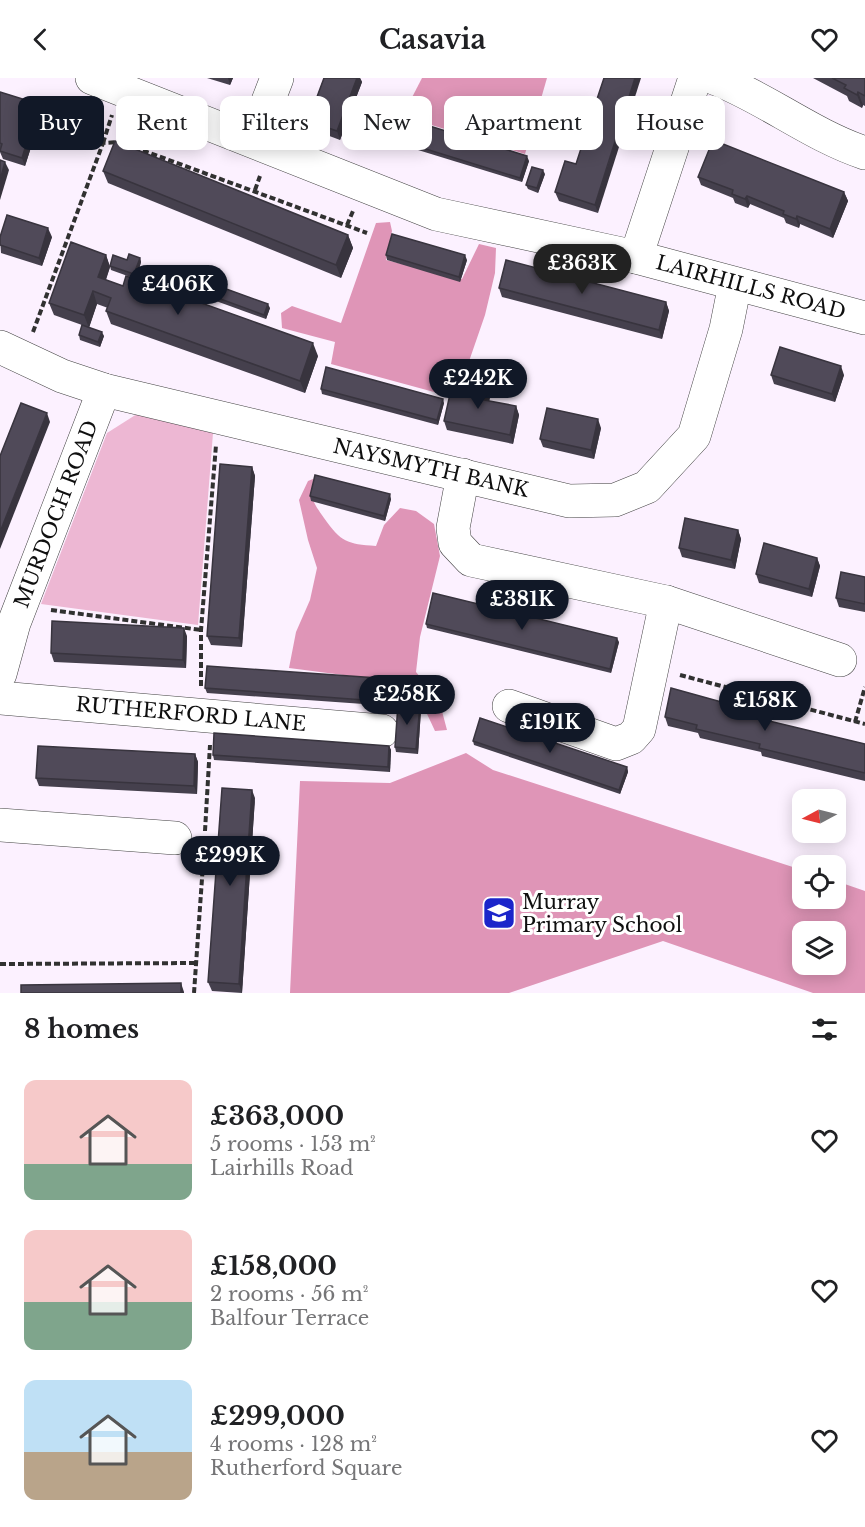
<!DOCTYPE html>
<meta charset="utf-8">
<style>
:root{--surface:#fff;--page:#f6f6f6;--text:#202124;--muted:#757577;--accent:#111827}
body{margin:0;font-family:"Libre Baskerville",serif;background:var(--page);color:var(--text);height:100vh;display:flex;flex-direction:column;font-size:22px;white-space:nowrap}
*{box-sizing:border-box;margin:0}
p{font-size:20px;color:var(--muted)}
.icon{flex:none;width:33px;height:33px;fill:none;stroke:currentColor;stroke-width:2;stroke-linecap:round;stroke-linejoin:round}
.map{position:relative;height:915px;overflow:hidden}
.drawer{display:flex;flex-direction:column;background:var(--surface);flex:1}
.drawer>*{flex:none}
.hud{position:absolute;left:18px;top:18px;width:830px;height:54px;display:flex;gap:12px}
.needle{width:39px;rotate:263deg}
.controls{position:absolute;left:792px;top:711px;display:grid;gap:12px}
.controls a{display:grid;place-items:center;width:54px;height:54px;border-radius:12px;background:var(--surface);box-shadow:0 3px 15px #0003;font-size:30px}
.price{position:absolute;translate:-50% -51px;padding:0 14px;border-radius:21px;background:var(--accent);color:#fff;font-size:20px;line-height:39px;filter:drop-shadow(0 2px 3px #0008)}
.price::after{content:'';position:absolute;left:50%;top:36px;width:18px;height:14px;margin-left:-9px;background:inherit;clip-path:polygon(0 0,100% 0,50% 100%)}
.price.active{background:#222;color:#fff}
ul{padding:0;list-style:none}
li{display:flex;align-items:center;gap:18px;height:150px;padding:0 24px}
li span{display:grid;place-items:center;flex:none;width:168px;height:120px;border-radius:12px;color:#555}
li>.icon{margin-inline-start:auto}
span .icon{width:72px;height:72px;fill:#fffc;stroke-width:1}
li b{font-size:26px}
h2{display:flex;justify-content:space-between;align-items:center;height:72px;padding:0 24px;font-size:26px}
.tag{padding:0 21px;border-radius:12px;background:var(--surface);box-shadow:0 3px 15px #0003;font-size:21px;line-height:54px}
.tag.active{background:var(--accent);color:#fff}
header{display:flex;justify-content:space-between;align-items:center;height:78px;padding:0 24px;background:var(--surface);font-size:27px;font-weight:800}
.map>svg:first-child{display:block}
</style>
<header><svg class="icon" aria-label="back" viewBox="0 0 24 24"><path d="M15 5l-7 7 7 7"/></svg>Casavia<svg class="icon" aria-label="heart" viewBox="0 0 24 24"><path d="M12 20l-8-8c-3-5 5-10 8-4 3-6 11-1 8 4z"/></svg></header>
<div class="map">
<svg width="865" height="915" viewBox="0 0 865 915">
<rect width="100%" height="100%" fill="#fcf1ff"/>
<polygon fill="#edb7d3" points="137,336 213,355 198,547 41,526 107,355"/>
<g fill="#df95b7" fill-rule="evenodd">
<polygon points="422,0 547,0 525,76 409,40 406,31"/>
<polygon points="390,144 392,153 386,182 462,201 479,166 496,170 495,195 485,237 466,292 445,317 331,286 335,264 282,250 281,235 292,228 341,245 376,145"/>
<path d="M313,401C312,423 312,423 324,440C341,464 347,466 376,468L384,447L400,430L416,433L434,446L440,478L420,559L416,594L439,622L447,652L435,653L413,606L289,590L296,554L310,522L317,490L308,462L299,422L308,403Z"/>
<path d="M466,675L493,692L802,792V820H836V803L865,813V915H813L663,863L509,915H290L300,703L390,705ZM802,854H836V886H802Z"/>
</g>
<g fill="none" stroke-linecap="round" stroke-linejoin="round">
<defs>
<g id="minor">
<polyline points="92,0 436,136 636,179 865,240"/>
<path d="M714,0C766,20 811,57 865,75"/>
<polyline points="253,62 277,0"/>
<polyline points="636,179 695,0"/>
<polyline points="0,269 62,298 104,312 569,423 615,422 647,409 694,358 726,251 735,206"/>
<polyline points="463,397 453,450 455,465 471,482 666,524 840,582"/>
<polyline points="0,596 14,545 104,312"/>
<polyline points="0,620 382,653"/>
<polyline points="509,628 616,666 631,660 639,651 666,524"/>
<polyline points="0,747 175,760"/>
</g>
</defs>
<use href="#minor" stroke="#424242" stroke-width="34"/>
<g stroke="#313131" stroke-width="4" stroke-dasharray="6 3" stroke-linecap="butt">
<polyline points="103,65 112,37"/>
<polyline points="255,112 260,98"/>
<polyline points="347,147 353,133"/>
<polyline points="33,254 103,65 120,64 367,155"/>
<polyline points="51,532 201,552"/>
<polyline points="680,597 865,646"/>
<polyline points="201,608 201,552 216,367"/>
<polyline points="855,644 865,609"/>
<polyline points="205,753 210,667"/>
<polyline points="0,886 196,885"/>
<polyline points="194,915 204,772"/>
</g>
<use href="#minor" stroke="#fff" stroke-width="33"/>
</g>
<g fill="#45404d">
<polygon points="207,0 233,0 230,7"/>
<polygon points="324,0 360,0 362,4 340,62 311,51 308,43"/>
<polygon points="813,0 865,0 865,28 863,27 862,30 849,23 847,18"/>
<polygon points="0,14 29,23 32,31 27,49 31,51 34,60 25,88 3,81 0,74"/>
<polygon points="585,20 598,135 559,123 555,114 576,86 586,56 580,54 577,45"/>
<polygon points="403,64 529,83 522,104 405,68"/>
<polygon points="103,93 348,157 353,170 341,200 108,105"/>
<polygon points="545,96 538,115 528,111 526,107"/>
<polygon points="698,99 844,114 848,123 833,160 800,146 799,150 786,145 784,140 750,126 748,130 735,125 733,120 701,107"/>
<polygon points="0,159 52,159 42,188 1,175"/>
<polygon points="106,177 110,189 106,202 318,278 305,315 111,246 106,233 108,230 97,226 89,249 104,258 100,269 80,262 79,257 82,247 54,237 49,225"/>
<polygon points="386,177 467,182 460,204 387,182"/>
<polygon points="140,180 141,184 136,201 111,192 110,188 127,182"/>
<polygon points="499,210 666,224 669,233 662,261 502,219"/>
<polygon points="215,219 270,230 266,241 216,223"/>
<polygon points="771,297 844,297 835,324 774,306"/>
<polygon points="321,311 444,325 438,347 322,316"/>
<polygon points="490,319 489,323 516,328 519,337 513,366 447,352 444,343"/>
<polygon points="601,350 594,381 543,369 540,361"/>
<polygon points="252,389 255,398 242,569 211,567 207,558"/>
<polygon points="310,418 391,421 385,443 311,423"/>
<polygon points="738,452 741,461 735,491 682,479 679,470"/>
<polygon points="817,480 820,488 812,519 759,505 756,496"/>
<polygon points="865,499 865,534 839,529 836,520"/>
<polygon points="426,546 619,564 611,595 427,550"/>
<polygon points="187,558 186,590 54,584 51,575"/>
<polygon points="394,605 392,628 207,615 205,610"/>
<polygon points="420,627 421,632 418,676 396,674 395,669"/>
<polygon points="737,632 768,643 865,666 865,703 762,678 761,674 700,660 698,655 668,648 665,639"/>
<polygon points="473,663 627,689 628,694 620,716 474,667"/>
<polygon points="389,668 391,672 390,694 214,682 213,677"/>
<polygon points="195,676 198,684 197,716 39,708 36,700"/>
<polygon points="255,720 242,915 212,913 208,904"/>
</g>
<g fill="#38343e">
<polygon points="228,0 233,0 230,7"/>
<polygon points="357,0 360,0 362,4 340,62 337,53"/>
<polygon points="635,0 641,0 598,135 595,127"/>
<polygon points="858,14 863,27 862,30 857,17"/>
<polygon points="29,23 32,31 25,56 21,48"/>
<polygon points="31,51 34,60 25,88 22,80"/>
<polygon points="527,78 529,83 522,104 520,100"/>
<polygon points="5,84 9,92 0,122 0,102"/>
<polygon points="543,92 545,96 538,115 537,110"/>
<polygon points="844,114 848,123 833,160 830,151"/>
<polygon points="747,118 750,126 748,130 745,121"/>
<polygon points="797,138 800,146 799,150 796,141"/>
<polygon points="48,150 52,159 42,188 39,180"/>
<polygon points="348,157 353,170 341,200 336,187"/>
<polygon points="106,177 110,189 102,212 98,199"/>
<polygon points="465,177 467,182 460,204 459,199"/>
<polygon points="140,180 141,184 136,201 134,196"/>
<polygon points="93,213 97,226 89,250 84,237"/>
<polygon points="666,224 669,233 662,261 659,252"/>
<polygon points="268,226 270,230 266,241 264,237"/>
<polygon points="102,254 104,258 100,269 98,264"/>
<polygon points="313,265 318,278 305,315 300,303"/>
<polygon points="841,288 844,297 835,324 832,316"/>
<polygon points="487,310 490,319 488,330 484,322"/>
<polygon points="443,321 444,325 438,347 437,342"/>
<polygon points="516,328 519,337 513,366 510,357"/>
<polygon points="47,335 50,344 0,471 0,454"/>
<polygon points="598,341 601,350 594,381 591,372"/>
<polygon points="252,389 255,398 242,569 239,560"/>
<polygon points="390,416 391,421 385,443 384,438"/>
<polygon points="738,452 741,461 735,491 731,482"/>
<polygon points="817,480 820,488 812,519 809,511"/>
<polygon points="184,550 187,558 186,590 183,582"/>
<polygon points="617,560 619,564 611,595 610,591"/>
<polygon points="392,601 394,605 392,628 391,624"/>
<polygon points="420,627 421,632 418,676 416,671"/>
<polygon points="389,668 391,672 390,694 388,689"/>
<polygon points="195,676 198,684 197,716 194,708"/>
<polygon points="627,689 628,694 620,716 619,712"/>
<polygon points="252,712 255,720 242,915 239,906"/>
<polygon points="181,905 184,914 184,915 181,915"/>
</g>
<g fill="#504a59" stroke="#38343e" stroke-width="1.5">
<polygon points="324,0 357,0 337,53 308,43"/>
<polygon points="604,0 635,0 595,127 555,114 565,83 576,86 588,49 577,45 585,20 596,24"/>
<polygon points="832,0 865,0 865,18 858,14 857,17 844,10 846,7"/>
<polygon points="0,14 29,23 21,48 31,51 22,80 0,73 2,66 0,65"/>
<polygon points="410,42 527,78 520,100 403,64"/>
<polygon points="713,62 844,114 830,151 797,138 796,141 783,136 784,133 747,118 745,121 732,116 733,112 698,99"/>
<polygon points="115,63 348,157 336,187 103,93"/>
<polygon points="0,82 5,84 0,102"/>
<polygon points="532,89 543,92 537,110 526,107"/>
<polygon points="7,137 48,150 39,180 0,167 0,159"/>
<polygon points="392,156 465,177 459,199 386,177"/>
<polygon points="71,164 106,177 98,199 123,208 126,198 313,265 300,303 106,233 111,220 93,213 84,237 49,225"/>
<polygon points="129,176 140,180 134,196 110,188 113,177 127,182"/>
<polygon points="506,182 666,224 659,252 499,210"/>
<polygon points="218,208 268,226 264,237 215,219"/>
<polygon points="82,247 102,254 98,264 79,257"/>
<polygon points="780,269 841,288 832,316 771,297"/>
<polygon points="326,289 443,321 437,342 321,311"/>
<polygon points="453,303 487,310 484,322 516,328 510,357 444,343"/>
<polygon points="21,325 47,335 0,454 0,378"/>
<polygon points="547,330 598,341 591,372 540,361"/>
<polygon points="220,386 252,389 239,560 207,558"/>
<polygon points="315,397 390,416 384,438 310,418"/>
<polygon points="685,440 738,452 731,482 679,470"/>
<polygon points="764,465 817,480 809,511 756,496"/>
<polygon points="841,494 865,499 865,526 836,520"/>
<polygon points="433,515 617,560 610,591 426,546"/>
<polygon points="52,543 184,550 183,582 51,575"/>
<polygon points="207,588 392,601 391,624 205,610"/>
<polygon points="671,610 736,628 735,632 766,639 765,642 865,666 865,695 759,670 760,666 696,651 697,647 665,639"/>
<polygon points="398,626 420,627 416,671 395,669"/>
<polygon points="480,640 627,689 619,712 473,663"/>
<polygon points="214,655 389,668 388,689 213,677"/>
<polygon points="38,668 195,676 194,708 36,700"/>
<polygon points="222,710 252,712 239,906 208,904"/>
<polygon points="181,905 181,915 21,915 21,907"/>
</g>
<defs>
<symbol id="school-square" viewBox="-11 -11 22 22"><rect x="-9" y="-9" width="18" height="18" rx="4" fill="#1b25ca" stroke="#fff"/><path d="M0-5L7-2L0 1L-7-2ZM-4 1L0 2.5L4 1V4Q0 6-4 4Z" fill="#fff"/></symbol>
</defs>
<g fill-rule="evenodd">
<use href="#school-square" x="480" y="816" width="38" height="38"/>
</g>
<g text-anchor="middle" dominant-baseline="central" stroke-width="6" stroke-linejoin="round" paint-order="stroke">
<g font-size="20" fill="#0f0f0f" stroke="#fff">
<text transform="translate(751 209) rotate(15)">LAIRHILLS ROAD</text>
<text transform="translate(431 390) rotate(13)">NAYSMYTH BANK</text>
<text transform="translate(56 436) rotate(-69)">MURDOCH ROAD</text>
<text transform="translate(191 636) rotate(5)">RUTHERFORD LANE</text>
</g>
<g font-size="20" fill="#0f0f0f" stroke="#fff" text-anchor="start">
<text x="522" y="824">Murray<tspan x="522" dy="23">Primary School</tspan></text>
</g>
</g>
</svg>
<div class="controls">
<a><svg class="needle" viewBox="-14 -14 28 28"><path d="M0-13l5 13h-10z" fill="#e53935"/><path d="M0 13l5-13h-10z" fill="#757577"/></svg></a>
<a><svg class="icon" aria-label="locate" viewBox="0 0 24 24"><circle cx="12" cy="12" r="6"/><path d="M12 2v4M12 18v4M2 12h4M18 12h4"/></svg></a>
<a><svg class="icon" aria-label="layers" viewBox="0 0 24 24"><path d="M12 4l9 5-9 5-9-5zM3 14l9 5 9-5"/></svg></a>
</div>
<b class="price active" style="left:582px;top:217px">£363K</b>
<b class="price" style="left:178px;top:238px">£406K</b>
<b class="price" style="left:478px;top:332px">£242K</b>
<b class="price" style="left:522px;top:553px">£381K</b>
<b class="price" style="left:407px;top:648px">£258K</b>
<b class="price" style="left:765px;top:654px">£158K</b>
<b class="price" style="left:550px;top:676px">£191K</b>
<b class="price" style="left:230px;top:809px">£299K</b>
<div class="hud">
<a class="tag active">Buy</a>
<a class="tag">Rent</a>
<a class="tag">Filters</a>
<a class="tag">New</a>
<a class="tag">Apartment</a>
<a class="tag">House</a>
</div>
</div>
<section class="drawer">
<h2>8 homes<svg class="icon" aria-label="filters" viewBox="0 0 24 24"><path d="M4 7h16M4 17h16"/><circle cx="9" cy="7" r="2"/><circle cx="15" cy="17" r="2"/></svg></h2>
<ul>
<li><span style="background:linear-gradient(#f6c9c9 70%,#7fa58c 0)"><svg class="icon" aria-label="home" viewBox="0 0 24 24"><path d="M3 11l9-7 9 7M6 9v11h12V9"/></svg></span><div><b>£363,000</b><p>5 rooms · 153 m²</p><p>Lairhills Road</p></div><svg class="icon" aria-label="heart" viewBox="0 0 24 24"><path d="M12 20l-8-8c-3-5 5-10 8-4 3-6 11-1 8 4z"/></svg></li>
<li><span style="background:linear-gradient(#f6c9c9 60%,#7fa58c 0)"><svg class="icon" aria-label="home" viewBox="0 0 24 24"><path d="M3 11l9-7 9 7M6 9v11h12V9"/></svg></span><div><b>£158,000</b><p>2 rooms · 56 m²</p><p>Balfour Terrace</p></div><svg class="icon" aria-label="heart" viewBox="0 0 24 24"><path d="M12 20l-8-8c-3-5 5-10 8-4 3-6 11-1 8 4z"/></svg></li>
<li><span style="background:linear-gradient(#bfe0f5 60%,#b9a48a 0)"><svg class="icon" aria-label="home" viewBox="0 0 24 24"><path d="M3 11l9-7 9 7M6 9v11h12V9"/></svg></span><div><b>£299,000</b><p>4 rooms · 128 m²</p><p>Rutherford Square</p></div><svg class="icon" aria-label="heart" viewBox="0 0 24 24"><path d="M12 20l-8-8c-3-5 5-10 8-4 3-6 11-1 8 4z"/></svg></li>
</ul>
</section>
